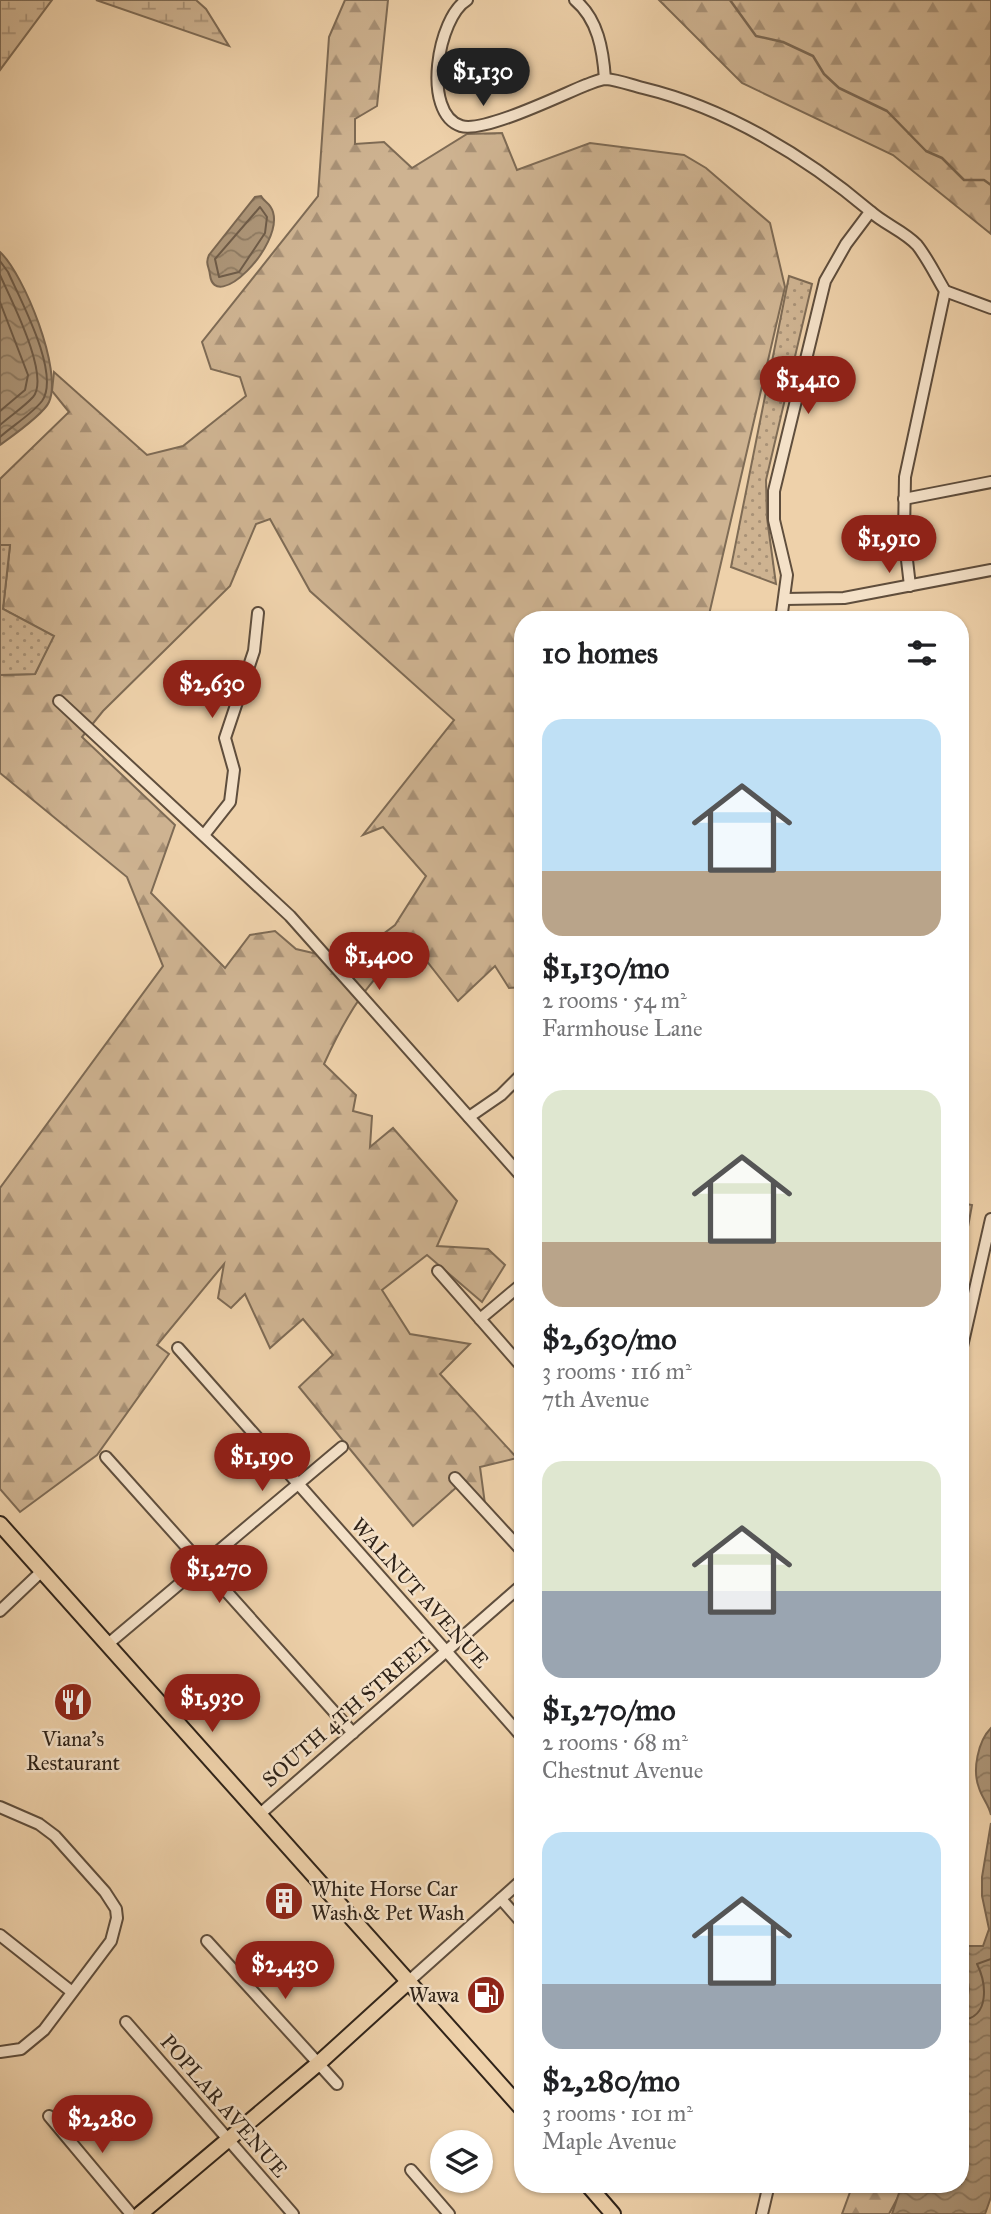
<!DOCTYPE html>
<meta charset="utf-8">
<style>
:root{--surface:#fff;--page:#f6f6f6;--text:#202124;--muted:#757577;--accent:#8f2418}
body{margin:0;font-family:"IM FELL Great Primer",serif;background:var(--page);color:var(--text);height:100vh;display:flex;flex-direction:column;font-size:26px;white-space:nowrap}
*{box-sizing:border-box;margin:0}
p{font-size:23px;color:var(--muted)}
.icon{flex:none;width:38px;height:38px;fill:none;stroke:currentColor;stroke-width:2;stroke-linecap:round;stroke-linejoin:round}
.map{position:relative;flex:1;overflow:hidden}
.side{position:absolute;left:514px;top:611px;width:455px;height:1582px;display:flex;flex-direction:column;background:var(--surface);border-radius:28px;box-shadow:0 2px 5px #0004}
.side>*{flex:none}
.controls{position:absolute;left:430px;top:2130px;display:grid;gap:14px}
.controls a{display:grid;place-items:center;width:63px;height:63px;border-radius:50%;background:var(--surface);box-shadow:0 2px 5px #0004;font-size:35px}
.price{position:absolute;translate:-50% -60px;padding:0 16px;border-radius:24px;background:var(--accent);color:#fff;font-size:23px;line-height:46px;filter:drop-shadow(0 2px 4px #0008)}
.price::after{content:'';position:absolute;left:50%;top:42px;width:21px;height:16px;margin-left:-10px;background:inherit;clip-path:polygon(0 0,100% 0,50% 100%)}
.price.on{background:#222;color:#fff}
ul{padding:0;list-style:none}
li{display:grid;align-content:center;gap:14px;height:371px;padding:0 28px}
li span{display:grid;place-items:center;height:217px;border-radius:21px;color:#555}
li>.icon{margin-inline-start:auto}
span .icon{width:126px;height:126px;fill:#fffc;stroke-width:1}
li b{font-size:30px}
h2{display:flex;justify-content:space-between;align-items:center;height:84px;padding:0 28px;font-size:30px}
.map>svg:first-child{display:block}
</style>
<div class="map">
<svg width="991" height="2214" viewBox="0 0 991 2214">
<defs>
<pattern id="forest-firs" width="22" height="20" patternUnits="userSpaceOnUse" patternTransform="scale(1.75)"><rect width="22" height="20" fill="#ceb391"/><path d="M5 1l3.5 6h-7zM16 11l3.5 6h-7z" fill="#a89176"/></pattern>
<pattern id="wetland-marsh" width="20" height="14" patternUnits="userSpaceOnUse" patternTransform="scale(1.75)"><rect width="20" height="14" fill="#ceb391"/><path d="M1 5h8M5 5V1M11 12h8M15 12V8" fill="none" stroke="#a89176"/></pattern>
<pattern id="park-dots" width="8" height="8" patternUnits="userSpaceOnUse" patternTransform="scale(1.75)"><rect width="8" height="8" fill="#ceb391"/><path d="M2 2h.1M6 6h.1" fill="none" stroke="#a89176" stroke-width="1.8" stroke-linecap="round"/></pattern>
<pattern id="water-waves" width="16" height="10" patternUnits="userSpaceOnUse" patternTransform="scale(1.75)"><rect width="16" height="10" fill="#ad9679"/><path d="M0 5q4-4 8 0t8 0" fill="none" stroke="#8d7a62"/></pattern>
</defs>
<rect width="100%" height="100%" fill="#eed1aa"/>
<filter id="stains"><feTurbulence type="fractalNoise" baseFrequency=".00286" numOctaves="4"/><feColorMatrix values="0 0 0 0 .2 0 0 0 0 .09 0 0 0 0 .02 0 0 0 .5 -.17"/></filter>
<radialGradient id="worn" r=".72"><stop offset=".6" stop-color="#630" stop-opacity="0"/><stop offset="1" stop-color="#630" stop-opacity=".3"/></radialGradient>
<g fill="url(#forest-firs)" stroke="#7e6b55" stroke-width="2" fill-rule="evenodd">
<path d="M345,0H388L377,106L355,119V144L384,142L412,168L467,134L502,133L517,170L590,143L684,155L706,168L770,223L785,287L708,619L523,620V987L509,988L495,966L458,1001L411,941C367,983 349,1009 324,1064L356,1095L353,1111L372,1116L370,1147L393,1128L457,1201L437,1246L488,1249L505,1265L482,1302L427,1255L382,1290L410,1334L470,1344L440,1374L517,1458L480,1467L485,1504L459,1485L413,1526L299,1387L333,1355L303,1319L270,1348L245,1294L231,1308L218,1298L224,1264L157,1345L169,1354L97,1455L20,1512L0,1489V1188L163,966L127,877L0,773V675L35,674L53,636L3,609L10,546L0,545V479L69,412L52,391L54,372L147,455L183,446L246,396L240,377L211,369L202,342L318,196L329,37ZM270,519L310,591L454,720L363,835L383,827L426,876L395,925L347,961L296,949L275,931L250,935L225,968L151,893L175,825L82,737L103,711L230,586L256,524Z"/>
<polygon points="659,0 991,0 991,234 893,155 742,83"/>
<polygon points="961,1203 972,1205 961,1265"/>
<polygon points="853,2184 905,2184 889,2214 842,2214"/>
</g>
<g fill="url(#wetland-marsh)" stroke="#7e6b55" stroke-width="2">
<polygon points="0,0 52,0 0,70"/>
<polygon points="96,0 196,0 206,9 229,46"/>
</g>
<g fill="url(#park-dots)" stroke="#7e6b55" stroke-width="2">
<polygon points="789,276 812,284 766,480 767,518 776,584 731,567"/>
<polygon points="0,545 10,545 3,609 54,636 35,674 0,675"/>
</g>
<g fill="url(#water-waves)" stroke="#7b6853" stroke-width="2">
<path d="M261,196C265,203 270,202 273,212C283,246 215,314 210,275C209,266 205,264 209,255L255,197Z"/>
<path d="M0,252C24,274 63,371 49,402C44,414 11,437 0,445Z"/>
<path d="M991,1728V1815C989,1805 982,1798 979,1788C972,1770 978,1741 991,1728Z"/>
<path d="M991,1823V2197L985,2214H892L902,2184H961V2007C968,2000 971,1989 967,1980L961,1978V1942L966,1946H983L989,1929L982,1896V1877Z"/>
</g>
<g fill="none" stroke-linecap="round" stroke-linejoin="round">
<g stroke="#6e5c49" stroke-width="2">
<polygon points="260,207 267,217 265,233 239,272 219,277 215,259"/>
<path d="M0,261L8,272C20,299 61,374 42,401C32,414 12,426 0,437"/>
<path d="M0,275C10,298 51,376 33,397C24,407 10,416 0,425"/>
<polyline points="0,302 28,375 25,390 0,411"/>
<path d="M961,2020C991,2018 986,1982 977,1964L991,1959"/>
</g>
<polyline stroke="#7b6853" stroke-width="2.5" points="730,0 756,36 783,42 813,56 824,74 839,88 887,111 926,151 942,158 964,180 984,180 991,185"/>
<defs>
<g id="minor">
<path d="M467,0C438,17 421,113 461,126C484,133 561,95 586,85C592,83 600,79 606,79C618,80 631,85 643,88C726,108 805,156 870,211C884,224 904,231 917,245C928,259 936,276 945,291L905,477L904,534L910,586"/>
<path d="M575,0C598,19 603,50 605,79"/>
<polyline points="945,291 991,308"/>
<polyline points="904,499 991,482"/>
<polyline points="785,599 844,598 991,570"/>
<polyline points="781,620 787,575 774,520 774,491 825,281 846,244 870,212"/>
<polyline points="59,701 290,916 523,1178"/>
<polyline points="204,835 230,802 234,770 225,738 254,651 258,613"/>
<polyline points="469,1117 501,1095 523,1073"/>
<polyline points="438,1271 523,1368"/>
<polyline points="480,1319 523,1283"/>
<polyline points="178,1348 523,1738"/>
<polyline points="961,1351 991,1219"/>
<polyline points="106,1457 353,1733"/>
<polyline points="455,1478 523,1552"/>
<polyline points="0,1611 42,1571"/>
<polyline points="108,1644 342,1447"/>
<polyline points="0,1807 39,1824 55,1836 105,1892 116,1909 117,1918 111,1941 44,2030 21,2049 0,2052"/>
<polyline points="260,1814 523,1584"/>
<polyline points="501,1899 523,1924"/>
<polyline points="0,1935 72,1992"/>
<polyline points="207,1941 337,2084"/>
<polyline points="409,1981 523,1879"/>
<polyline points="126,2022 293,2214"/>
<polyline points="49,2116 131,2214"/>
<polyline points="411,2170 449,2214"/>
<polyline points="762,2214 769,2184"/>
</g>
<g id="major">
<polyline points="0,1524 523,2110"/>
<polyline points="587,2184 613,2214"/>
<polyline points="140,2214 320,2062 409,1981"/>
</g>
</defs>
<use href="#minor" stroke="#5f4e3d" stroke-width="14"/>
<use href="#major" stroke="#2f2319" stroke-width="18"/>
<use href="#minor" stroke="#f4e1c8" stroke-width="10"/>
<use href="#major" stroke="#eed1aa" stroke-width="14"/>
</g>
<defs>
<symbol id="restaurant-disc" viewBox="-11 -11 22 22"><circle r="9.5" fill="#8f2418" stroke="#f4e1c8"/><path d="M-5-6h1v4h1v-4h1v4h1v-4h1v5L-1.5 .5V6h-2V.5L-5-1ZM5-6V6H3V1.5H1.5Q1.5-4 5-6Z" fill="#fff"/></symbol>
<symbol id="building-disc" viewBox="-11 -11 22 22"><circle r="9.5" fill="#8f2418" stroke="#f4e1c8"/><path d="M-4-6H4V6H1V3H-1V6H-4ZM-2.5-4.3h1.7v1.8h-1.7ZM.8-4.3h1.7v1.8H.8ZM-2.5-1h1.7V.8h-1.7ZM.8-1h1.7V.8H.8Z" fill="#fff"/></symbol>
<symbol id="fuel-disc" viewBox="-11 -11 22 22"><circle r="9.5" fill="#8f2418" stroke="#f4e1c8"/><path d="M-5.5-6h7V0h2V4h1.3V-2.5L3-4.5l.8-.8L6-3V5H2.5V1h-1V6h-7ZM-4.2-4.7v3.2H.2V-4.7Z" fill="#fff"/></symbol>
</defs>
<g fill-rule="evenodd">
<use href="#restaurant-disc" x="51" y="1680" width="44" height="44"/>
<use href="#building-disc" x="262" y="1879" width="44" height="44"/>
<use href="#fuel-disc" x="464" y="1973" width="44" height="44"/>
</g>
<g text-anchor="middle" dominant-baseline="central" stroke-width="5" stroke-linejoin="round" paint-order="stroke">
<g font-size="21" fill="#2f2319" stroke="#f4e1c8">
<text transform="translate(420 1593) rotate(48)">WALNUT AVENUE</text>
<text transform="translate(347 1712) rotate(-41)">SOUTH 4TH STREET</text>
<text transform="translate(224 2106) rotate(49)">POPLAR AVENUE</text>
</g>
<g font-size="21" fill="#2f2319" stroke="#f4e1c8">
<text x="73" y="1739">Viana's<tspan x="73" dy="24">Restaurant</tspan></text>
<text x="311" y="1889" text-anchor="start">White Horse Car<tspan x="311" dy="24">Wash &amp; Pet Wash</tspan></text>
<text x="459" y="1995" text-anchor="end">Wawa</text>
</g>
</g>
<rect width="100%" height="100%" filter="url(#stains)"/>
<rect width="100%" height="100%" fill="url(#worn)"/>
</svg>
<div class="controls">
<a><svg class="icon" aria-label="layers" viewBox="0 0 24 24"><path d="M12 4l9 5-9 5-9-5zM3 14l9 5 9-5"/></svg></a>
</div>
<b class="price on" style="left:483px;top:108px">$1,130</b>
<b class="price" style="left:808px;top:416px">$1,410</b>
<b class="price" style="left:889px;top:575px">$1,910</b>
<b class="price" style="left:212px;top:720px">$2,630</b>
<b class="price" style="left:379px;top:992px">$1,400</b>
<b class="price" style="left:262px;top:1493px">$1,190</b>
<b class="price" style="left:219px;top:1605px">$1,270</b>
<b class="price" style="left:212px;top:1734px">$1,930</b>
<b class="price" style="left:285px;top:2001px">$2,430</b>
<b class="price" style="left:102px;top:2155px">$2,280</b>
<section class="side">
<h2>10 homes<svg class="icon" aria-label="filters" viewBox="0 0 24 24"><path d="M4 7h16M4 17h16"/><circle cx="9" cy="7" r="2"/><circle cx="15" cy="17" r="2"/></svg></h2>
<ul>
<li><span style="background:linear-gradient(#bfe0f5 70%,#b9a48a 0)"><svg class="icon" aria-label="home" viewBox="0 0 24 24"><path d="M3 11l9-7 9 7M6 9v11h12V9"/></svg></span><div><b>$1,130/mo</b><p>2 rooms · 54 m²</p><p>Farmhouse Lane</p></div></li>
<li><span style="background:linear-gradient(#dfe7d0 70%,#b9a48a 0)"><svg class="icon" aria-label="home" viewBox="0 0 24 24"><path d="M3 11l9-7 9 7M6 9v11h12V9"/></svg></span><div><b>$2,630/mo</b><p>3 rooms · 116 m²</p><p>7th Avenue</p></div></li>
<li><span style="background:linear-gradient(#dfe7d0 60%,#9aa5b1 0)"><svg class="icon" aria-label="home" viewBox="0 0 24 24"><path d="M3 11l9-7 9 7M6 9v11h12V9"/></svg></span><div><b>$1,270/mo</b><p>2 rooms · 68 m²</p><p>Chestnut Avenue</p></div></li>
<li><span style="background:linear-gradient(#bfe0f5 70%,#9aa5b1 0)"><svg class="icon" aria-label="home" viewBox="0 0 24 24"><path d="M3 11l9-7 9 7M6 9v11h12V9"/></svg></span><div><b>$2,280/mo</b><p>3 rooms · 101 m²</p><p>Maple Avenue</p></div></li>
</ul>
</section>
</div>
